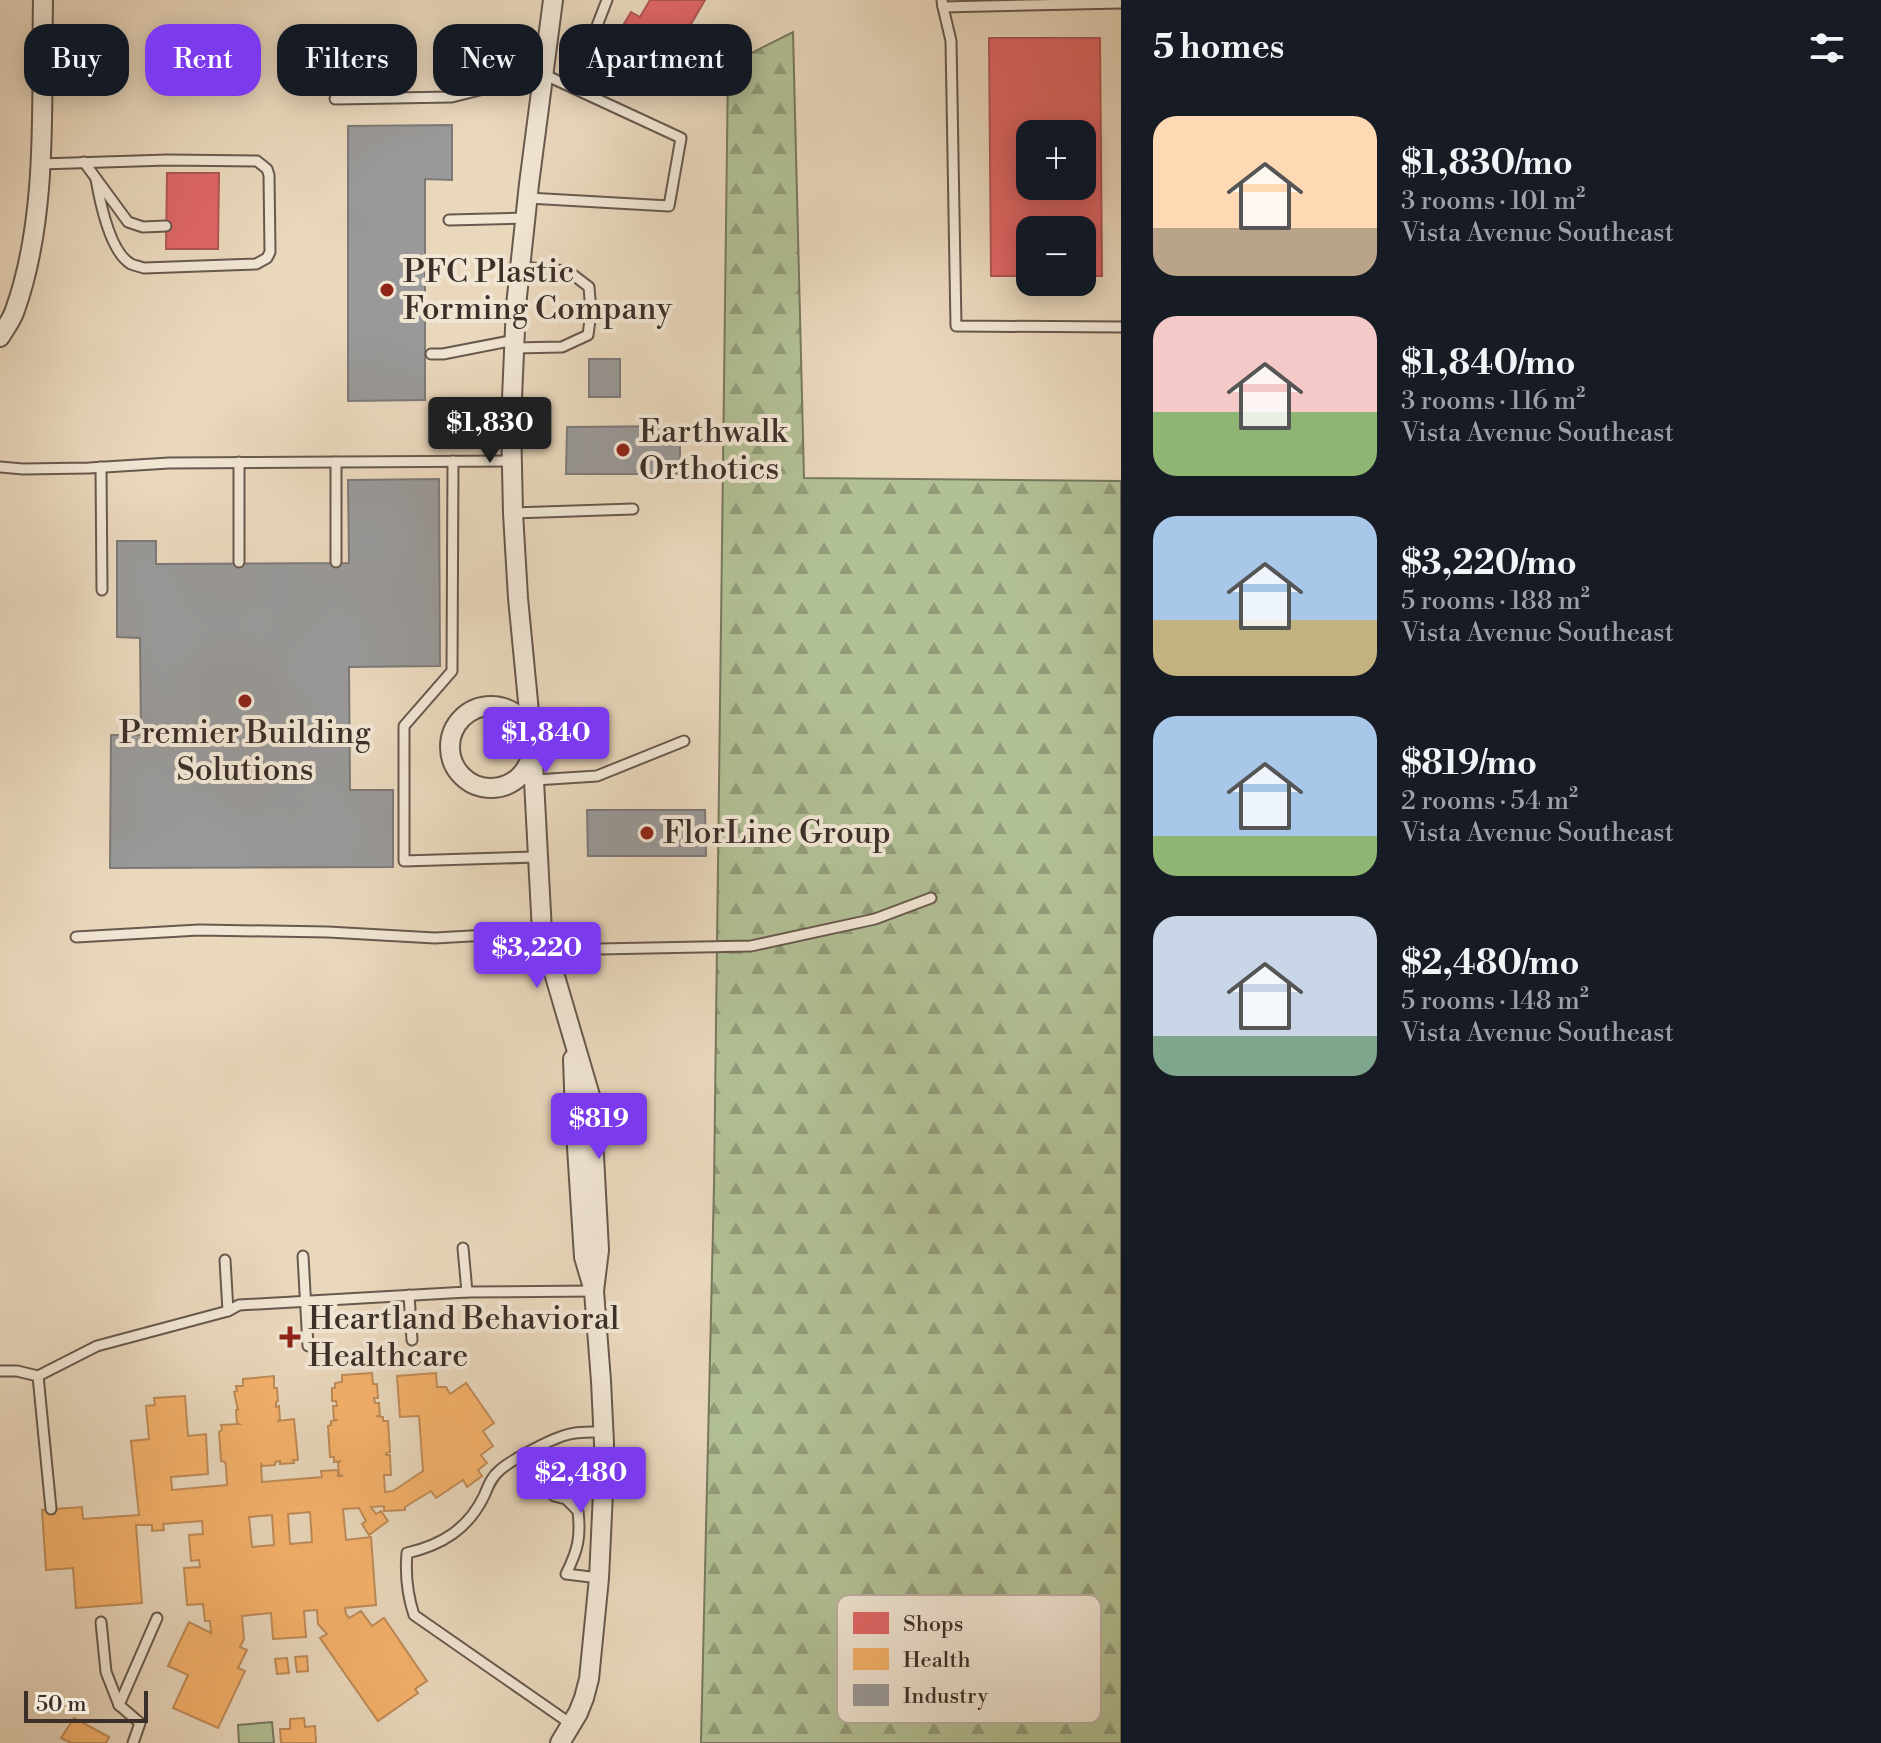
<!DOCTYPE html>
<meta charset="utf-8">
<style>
:root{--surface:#171b24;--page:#242831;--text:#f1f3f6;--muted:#9ea1a6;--accent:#7c3aed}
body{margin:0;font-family:"Libre Bodoni",serif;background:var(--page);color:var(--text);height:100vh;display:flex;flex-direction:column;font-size:30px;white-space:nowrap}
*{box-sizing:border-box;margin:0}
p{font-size:26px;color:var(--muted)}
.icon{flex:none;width:44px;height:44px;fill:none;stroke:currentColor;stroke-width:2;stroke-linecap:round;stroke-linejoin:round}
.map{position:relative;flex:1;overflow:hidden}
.sheet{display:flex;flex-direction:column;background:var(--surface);width:760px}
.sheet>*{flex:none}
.top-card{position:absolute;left:24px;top:24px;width:760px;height:72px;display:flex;gap:16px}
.controls{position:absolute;left:1016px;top:120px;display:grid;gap:16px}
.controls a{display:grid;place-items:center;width:80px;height:80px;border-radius:16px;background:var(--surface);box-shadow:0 4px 20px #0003;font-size:40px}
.scale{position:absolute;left:24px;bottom:20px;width:124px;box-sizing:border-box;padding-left:8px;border:4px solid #3c2f29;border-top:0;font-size:22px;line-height:28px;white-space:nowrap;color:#3c2f29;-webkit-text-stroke:6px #f1e6d4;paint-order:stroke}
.price{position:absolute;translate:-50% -68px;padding:0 18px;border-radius:8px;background:var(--accent);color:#fff;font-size:26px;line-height:52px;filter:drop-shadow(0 2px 4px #0008)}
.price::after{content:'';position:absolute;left:50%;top:48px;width:24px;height:18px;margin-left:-12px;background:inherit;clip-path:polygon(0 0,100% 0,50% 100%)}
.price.active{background:#222;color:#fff}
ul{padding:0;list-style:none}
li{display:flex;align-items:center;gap:24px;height:200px;padding:0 32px}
li span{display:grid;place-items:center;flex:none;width:224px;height:160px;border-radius:24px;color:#555}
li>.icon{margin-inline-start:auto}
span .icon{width:96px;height:96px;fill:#fffc;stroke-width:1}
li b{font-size:34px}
h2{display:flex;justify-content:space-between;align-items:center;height:96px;padding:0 32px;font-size:34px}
.pill{padding:0 28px;border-radius:24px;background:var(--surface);box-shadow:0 4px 20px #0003;font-size:28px;line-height:72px}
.pill.active{background:var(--accent);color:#fff}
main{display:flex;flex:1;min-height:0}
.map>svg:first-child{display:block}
</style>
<main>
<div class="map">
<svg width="1121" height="1743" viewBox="0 0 1121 1743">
<defs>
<pattern id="forest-firs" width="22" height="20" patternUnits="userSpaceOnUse" patternTransform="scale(2)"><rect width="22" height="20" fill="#b2c095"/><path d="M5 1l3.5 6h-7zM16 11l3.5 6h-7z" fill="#929c7a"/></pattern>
</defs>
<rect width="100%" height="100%" fill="#ead8bd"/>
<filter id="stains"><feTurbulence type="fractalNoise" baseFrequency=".0025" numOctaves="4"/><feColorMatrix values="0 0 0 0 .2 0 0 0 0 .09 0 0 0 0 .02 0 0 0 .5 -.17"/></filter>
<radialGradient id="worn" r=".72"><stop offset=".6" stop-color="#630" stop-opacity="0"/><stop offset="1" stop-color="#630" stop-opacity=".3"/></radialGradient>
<polygon fill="#b2c095" stroke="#77785f" stroke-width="2" points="272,1722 274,1743 239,1743 238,1725"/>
<polygon fill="url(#forest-firs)" stroke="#77785f" stroke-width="2" points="793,32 804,478 1121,481 1121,1743 701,1743 714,1185 728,65"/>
<g fill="#e06666" stroke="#af5654" stroke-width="2" fill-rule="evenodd">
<polygon points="650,0 705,0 658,81 614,56 631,28 624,24 631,12 640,17"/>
<path d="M989,38H1100L1102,276H1082V230H1030V276H991ZM1030,134H1082V186H1030Z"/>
<polygon points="167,173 219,173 218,249 166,249"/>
</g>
<g fill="#f6b26b" stroke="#be8b57" stroke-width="2" fill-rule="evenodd">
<path d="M372,1373L373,1384H377L378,1398H374L375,1403H379L380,1416H376L383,1417V1421H388L390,1452L386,1453V1455H390L391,1475H384L385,1492L393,1491L423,1471L419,1416L400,1417L397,1376L436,1373L437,1387H446L450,1394L466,1383L494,1423L483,1431L493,1446L481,1455L487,1463L478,1470L482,1476L467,1487L463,1480L436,1498L431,1491L405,1507V1510L384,1511V1506L371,1507L376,1514L381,1511L388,1521L369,1535L362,1524L366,1521L359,1508L343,1509L346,1540L371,1537L376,1605L345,1608L346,1614L349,1618L361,1611L372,1626L384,1618L427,1681L415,1689L418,1693L378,1721L320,1638L327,1634L318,1624L317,1610L304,1611L306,1637L273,1639L271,1613L242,1616L244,1639L240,1647L247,1650L238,1668L245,1671L218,1728L173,1708L188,1675L168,1666L189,1622L211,1633L210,1621H205L203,1604L187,1605L184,1568L200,1567L199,1560L191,1561L189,1535L203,1534L202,1521L163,1524L164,1530L152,1531V1525H136L142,1603L76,1608L73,1568L46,1570L42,1510L82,1507L83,1519L139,1515L131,1441L149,1439L146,1406L155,1405L154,1398L185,1396L188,1436L206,1434L208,1474L171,1477L172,1490L227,1485L226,1466L225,1462L221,1461L219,1432L222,1430L221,1425L239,1424L237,1423L236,1410H238L234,1392L237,1391L236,1386H243V1379L274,1376V1388H277L278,1401L276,1402V1407L279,1406L280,1420L277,1421L294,1419L298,1460H293L294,1463L280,1464V1461L275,1462V1465L262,1466L261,1463L262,1482L322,1477L321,1471L338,1470V1476H343L339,1475L338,1462L341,1461L334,1462V1457H330L328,1426L331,1425V1421L338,1420H334L333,1406H337L336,1401H332V1388H335V1383L342,1382V1375ZM310,1512L312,1542L290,1544L288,1514ZM272,1515L274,1545L252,1547L249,1517Z"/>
<polygon points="307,1656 308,1671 297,1672 295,1657"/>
<polygon points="287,1658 289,1673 277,1674 275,1659"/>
<polygon points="74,1718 109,1737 106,1743 71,1743 61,1738"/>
<polygon points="304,1718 305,1727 315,1726 316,1743 281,1743 280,1729 290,1729 290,1719"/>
</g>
<g fill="#999" stroke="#7d7977" stroke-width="2">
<polygon points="452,125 452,180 425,179 425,400 348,401 348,126"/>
<rect x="589" y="359" width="31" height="38"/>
<polygon points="680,426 680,474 566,474 567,427"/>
<polygon points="439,479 440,666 349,667 350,790 393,790 393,867 110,868 111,735 141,735 140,638 117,637 117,541 156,541 156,564 349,563 348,480"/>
<polygon points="587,810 705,810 706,856 588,856"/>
</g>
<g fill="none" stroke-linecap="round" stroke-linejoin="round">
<defs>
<g id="lane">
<polyline points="942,0 943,7 1121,3"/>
<polyline points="943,7 951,41 956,326 1121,327"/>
<polyline points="573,88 607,0"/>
<polyline points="335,99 452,97 543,74 681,138 669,206 528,198"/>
<polyline points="84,162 128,222 143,227 166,226"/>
<path d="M40,164L168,160L257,161L267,169L269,175L270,252L267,258L256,264L144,268C141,267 133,265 131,264C110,252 100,202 96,179"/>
<polyline points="449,220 525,218"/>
<polyline points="514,348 562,347 588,335 591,312 589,287 568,271 520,267"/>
<polyline points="431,354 443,354 515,340"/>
<polyline points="453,461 452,671 404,726 404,861 537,857"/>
<polyline points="239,462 239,562"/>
<polyline points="0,467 23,469 89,468 169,463 511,461"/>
<polyline points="101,467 102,590"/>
<polyline points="513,513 633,509"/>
<polyline points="336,562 336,462"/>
<polyline points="535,780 597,776 684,741"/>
<polyline points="76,937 199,930 328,932 435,938 542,932"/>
<polyline points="548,950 751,946 875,919 931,898"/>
<polyline points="463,1248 467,1292"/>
<polyline points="303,1256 308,1346"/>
<polyline points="225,1260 228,1311"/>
<polyline points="409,1295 412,1340"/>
<polyline points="0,1371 17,1371 38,1376 51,1509"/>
<polyline points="38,1376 97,1346 228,1311 239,1305 467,1292 594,1291"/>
<path d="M554,1496L566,1499L578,1511C581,1537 578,1550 566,1574L599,1578"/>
<polyline points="101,1622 106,1672 119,1705"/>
<path d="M571,1724L414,1615C407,1594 405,1576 407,1553C442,1545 468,1529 484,1496C488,1487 491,1477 500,1470C511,1460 551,1439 566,1435C577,1431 591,1432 603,1432"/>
<polyline points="133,1743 140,1723 119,1705 157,1618"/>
</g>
<g id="street">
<polyline points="553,0 529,184 516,306 511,421 513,513 518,598 532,743 542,932 591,1099 599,1250 594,1291"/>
<path d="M0,337C5,328 12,320 15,310C49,215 41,100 43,0"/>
<circle cx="491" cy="747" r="41"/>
<polyline points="560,1743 578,1713 584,1698 589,1679 599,1578 603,1493 604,1443 601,1381 594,1291 584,1257 575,1116 573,1059"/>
</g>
</defs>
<use href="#lane" stroke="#68594e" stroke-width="13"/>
<use href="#street" stroke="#68594e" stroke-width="22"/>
<use href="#lane" stroke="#f1e6d4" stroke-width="9"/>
<use href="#street" stroke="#f1e6d4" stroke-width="18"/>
</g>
<g fill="#8f2418" stroke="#f1e6d4" stroke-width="3">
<circle cx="387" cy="290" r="8"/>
<circle cx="623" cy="450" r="8"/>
<circle cx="245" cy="701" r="8"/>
<circle cx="647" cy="833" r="8"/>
<path d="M286 1325h8v8h8v8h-8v8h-8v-8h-8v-8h8z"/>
</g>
<g text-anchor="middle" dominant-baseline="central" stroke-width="8" stroke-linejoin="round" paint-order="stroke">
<g font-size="32" fill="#3c2f29" stroke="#f1e6d4" text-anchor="start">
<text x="403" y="272">PFC Plastic<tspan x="403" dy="37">Forming Company</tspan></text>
<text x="639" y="432">Earthwalk<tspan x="639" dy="37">Orthotics</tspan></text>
<text x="245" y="733" text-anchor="middle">Premier Building<tspan x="245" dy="37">Solutions</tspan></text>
<text x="663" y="833">FlorLine Group</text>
<text x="308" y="1319">Heartland Behavioral<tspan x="308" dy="37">Healthcare</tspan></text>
</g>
</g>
<rect x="837" y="1595" width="264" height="128" rx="12" fill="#f1e6d4" stroke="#bbafa1" stroke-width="2"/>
<rect x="853" y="1612" width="36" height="22" fill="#e06666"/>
<rect x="853" y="1648" width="36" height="22" fill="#f6b26b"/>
<rect x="853" y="1684" width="36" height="22" fill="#999"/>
<g font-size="22" fill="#3c2f29">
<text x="903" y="1631">Shops</text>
<text x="903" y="1667">Health</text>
<text x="903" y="1703">Industry</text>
</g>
<rect width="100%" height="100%" filter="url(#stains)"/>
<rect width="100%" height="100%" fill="url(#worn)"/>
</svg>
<div class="controls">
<a>+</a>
<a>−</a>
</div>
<div class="scale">50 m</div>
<b class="price active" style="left:490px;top:465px">$1,830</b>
<b class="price" style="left:546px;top:775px">$1,840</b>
<b class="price" style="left:537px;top:990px">$3,220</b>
<b class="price" style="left:599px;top:1161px">$819</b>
<b class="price" style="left:581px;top:1515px">$2,480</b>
<div class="top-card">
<a class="pill">Buy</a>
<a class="pill active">Rent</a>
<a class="pill">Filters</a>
<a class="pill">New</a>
<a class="pill">Apartment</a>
</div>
</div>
<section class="sheet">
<h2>5 homes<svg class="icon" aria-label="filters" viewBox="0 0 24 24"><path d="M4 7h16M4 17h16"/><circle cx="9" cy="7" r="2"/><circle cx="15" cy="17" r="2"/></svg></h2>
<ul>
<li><span style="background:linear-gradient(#ffd9b3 70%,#b9a48a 0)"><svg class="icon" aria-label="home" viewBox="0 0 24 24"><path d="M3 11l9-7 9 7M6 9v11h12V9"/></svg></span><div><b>$1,830/mo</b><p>3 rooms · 101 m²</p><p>Vista Avenue Southeast</p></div></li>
<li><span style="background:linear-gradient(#f6c9c9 60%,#8fb573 0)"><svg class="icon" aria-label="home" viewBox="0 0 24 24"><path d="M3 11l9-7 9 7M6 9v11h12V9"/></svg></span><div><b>$1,840/mo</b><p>3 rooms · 116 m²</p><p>Vista Avenue Southeast</p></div></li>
<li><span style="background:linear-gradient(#a9c7e8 65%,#c2b280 0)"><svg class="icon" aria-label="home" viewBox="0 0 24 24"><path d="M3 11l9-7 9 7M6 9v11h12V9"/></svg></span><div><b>$3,220/mo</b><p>5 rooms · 188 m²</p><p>Vista Avenue Southeast</p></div></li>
<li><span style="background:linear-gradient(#a9c7e8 75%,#8fb573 0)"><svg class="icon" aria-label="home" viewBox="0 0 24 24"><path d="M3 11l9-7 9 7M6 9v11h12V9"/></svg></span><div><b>$819/mo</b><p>2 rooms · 54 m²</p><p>Vista Avenue Southeast</p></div></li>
<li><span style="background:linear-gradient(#c9d6e8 75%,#7fa58c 0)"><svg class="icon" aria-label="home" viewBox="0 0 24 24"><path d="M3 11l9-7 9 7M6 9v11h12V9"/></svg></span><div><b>$2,480/mo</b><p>5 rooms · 148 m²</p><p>Vista Avenue Southeast</p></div></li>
</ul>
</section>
</main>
